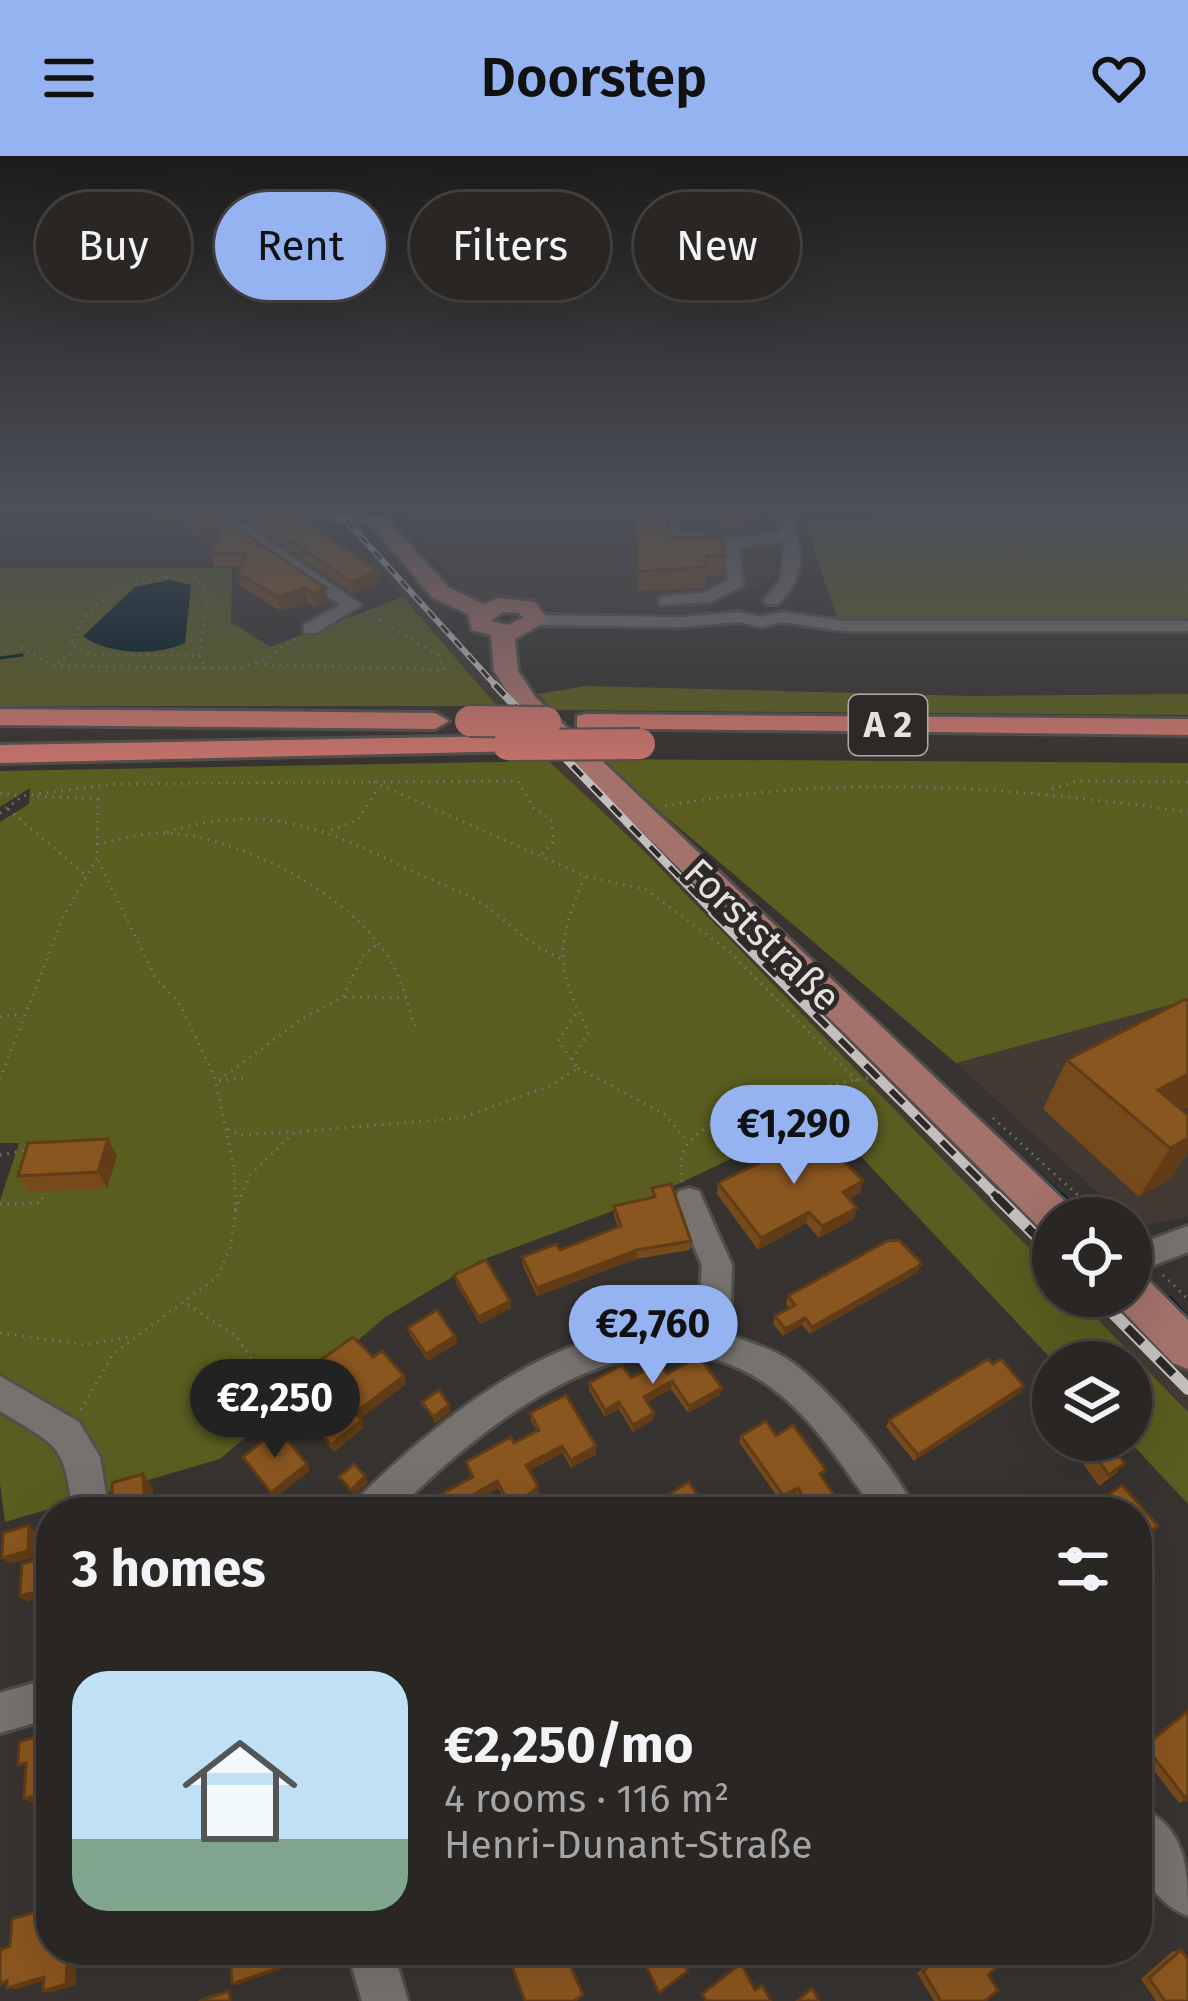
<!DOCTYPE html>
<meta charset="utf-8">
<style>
:root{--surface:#292624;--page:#353231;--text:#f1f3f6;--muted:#a5a5a6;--line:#454341;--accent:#95b2f1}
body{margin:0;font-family:"Fira Sans",sans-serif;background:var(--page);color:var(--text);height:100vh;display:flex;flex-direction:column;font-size:45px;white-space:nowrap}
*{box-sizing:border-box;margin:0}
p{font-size:39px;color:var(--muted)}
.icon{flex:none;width:66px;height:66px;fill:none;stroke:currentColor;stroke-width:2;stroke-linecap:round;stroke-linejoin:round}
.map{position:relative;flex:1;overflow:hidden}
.side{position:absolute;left:36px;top:1341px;width:1116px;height:468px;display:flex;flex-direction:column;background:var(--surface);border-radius:48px;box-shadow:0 12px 48px #0002,0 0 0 3px var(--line)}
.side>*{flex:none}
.top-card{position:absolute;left:36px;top:36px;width:1116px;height:108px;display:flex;gap:24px}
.tools{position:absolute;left:1032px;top:1041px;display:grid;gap:24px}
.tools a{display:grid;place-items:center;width:120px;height:120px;border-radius:50%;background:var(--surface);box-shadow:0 12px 48px #0002,0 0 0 3px var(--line);font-size:60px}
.price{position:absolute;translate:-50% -102px;padding:0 27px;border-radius:42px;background:var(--accent);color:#111;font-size:39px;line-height:78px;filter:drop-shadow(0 3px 6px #0008)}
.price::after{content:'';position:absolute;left:50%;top:72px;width:36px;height:27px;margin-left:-18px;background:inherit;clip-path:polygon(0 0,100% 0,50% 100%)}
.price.selected{background:#222;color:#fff}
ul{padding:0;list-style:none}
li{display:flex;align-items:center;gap:36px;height:300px;padding:0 36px}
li+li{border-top:3px solid var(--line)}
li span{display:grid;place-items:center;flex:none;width:336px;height:240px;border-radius:36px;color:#555}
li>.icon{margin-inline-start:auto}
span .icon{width:144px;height:144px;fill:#fffc;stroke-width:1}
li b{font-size:51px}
h2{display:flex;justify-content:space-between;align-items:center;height:144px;padding:0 36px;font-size:51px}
.chip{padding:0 42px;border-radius:54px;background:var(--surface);box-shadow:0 12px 48px #0002,0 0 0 3px var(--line);font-size:42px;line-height:108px}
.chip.selected{background:var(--accent);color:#111}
header{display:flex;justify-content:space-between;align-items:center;height:156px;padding:0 36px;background:var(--accent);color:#111;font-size:54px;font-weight:600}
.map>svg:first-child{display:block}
</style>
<header><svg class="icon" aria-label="menu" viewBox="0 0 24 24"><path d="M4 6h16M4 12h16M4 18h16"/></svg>Doorstep<svg class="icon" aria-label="heart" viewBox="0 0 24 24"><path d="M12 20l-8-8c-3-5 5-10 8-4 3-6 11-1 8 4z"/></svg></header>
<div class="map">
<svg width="1188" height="1845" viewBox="0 0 1188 1845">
<rect width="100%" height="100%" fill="#373330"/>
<g fill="#433a33">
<polygon points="326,351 339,351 517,551 1053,1082 1053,1117 497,550"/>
<polygon points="371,351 765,351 778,411 762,433 730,439 702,457 554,455 527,442 479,445 466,438 402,363"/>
<polygon points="1188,837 1188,1061 1135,1071 956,907 955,897"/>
<polygon points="1075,1140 1111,1140 1188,1217 1188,1256"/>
</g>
<g fill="#595d1f">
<polygon points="1062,351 1188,351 1188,465 837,462 805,367"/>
<polygon points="0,412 232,412 231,466 270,491 403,441 497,550 0,550"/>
<polygon points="586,530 972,540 1188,538 1188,559 553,554 538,538"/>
<polygon points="598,603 1188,607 1188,844 956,907"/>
<polygon points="549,605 644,695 1053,1117 1053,1140 1075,1140 1188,1256 1188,1348 1128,1284 1131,1206 1054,1206 823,960 650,1041 479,1105 384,1162 220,1303 5,1366 0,1328 0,1045 19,987 0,987 0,666 29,648 30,632 0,651 0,615"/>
</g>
<path fill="#001b24" d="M169,424L191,429L185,487C158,500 107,499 83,480L135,431Z"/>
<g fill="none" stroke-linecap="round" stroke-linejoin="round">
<polyline stroke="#001b24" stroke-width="3" points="0,502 22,499"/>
<polyline stroke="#001b24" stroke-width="6" points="1026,1008 1064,1043"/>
<g stroke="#001b24" stroke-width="8">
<polyline points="1060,1040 1084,1062"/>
<polyline points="1169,1144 1188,1165"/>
</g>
<defs>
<g id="minor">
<polygon points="204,351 220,351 361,449 316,477 304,477 304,469 340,449"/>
<path d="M652,351H666L675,374L729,383L781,377L774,351H788C801,389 810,417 778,448H766L764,444L781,423L784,386L739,391L743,430L710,446L660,449V441L706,436L728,424L724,391L664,381Z"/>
<polygon points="739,456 761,461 781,456 844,465 1188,465 1188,475 844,475 781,466 761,471 739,466 682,471 537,469 528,464 537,459 682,461"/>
<path d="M689,1032L699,1035L732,1109L730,1179C747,1186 766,1191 782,1200C822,1222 898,1314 916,1356H876C845,1315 818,1268 777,1236C649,1132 486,1265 395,1356H352L357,1343C449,1255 563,1160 698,1172L702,1109L674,1044L679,1035Z"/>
<polygon points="1188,1070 1188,1096 1131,1118 1131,1091"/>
<path d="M0,1220L79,1266L100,1301L109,1356H73C63,1285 59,1292 0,1255Z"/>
<polygon points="51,1522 51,1562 0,1577 0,1537"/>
<path d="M1137,1650C1187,1670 1188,1714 1188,1760C1139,1740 1137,1695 1137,1650Z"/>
<polygon points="347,1794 393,1794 408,1845 362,1845"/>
</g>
<g id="major">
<path d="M262,351H317L384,360L448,431L483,448L499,442L534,446L549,464L515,483L518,515L536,542L1070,1050L1076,1062H1053V1078L1042,1074L518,552L494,515L491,479L472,474L468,458L432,441L371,369L272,357ZM503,456L519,457L523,462L508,469L491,465Z"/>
<polygon points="1131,1117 1146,1122 1188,1164 1188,1213 1173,1207 1116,1148 1112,1140 1131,1140"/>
</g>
<g id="highway">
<polygon points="0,553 435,557 449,565 435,573 0,569"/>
<polygon points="587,558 1188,563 1188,579 577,572 577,560"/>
<polygon points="508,580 522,589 518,595 0,607 0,589"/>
</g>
</defs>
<use href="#minor" stroke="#514f4c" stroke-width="6"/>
<use href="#major" stroke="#514f4c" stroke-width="6"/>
<use href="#highway" stroke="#514f4c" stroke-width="6"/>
<g stroke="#777471" stroke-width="3" stroke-dasharray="1.5 6" stroke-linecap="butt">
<path d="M195,420L208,439L199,500L90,499L71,488C89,434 143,420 195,420Z"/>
<polyline points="21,491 54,510 239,512 268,502 298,480"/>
<polyline points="199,500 205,511"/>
<polyline points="58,507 74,495"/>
<polyline points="257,508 444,514 438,499 364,455"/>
<polyline points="374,626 585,720 645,733 729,795 858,926"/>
<polyline points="1052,633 1077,625 1188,626"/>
<polyline points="0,637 20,640"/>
<path d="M665,650C841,617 1012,631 1188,656"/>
<polyline points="8,653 87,720"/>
<polyline points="0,657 23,640 111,628 518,625 534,653 551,663 554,685 542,698"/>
<polyline points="331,674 358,664 379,631"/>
<path d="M167,676C266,646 325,672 414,716C438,727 467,737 489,752C517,774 529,789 564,804"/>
<path d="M97,688C119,684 147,675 170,677C248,684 354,740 393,809C403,827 408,851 415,870"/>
<polyline points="345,841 407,842"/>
<polyline points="0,861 22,858"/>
<polyline points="571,903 558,885 577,856"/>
<polyline points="578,912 664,958 688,985"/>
<polyline points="0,923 64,759 97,702 98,643 36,640"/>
<polyline points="219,924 302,863 343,841 364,798 376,789"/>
<polyline points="219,925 244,922"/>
<polyline points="993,962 1103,1062"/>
<polyline points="228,973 240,979 293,976"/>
<polyline points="0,999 28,994"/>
<path d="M682,1026C681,1013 679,1000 687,989C718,948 827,928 875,921"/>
<polyline points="0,1048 41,1047 44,1036"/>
<path d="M235,1054L251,1018L295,976L461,962L550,930L578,912L572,904L589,876C554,809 556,788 585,720"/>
<polyline points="1131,1079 1146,1074"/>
<polyline points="1163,1119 1188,1143"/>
<polyline points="188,1149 235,1179 257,1211 313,1239"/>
<polyline points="0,1177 86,1189 128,1181"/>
<polyline points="81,1254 113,1198 217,1121 230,1093 236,1055 234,1011 214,919 178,845 156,823 97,702"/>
</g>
<use href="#minor" fill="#76726e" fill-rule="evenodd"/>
<use href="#major" fill="#a4716b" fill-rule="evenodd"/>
<use href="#highway" fill="#c37169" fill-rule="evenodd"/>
<defs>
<polyline id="rail-far3" points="334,351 498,532"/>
<polyline id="rail-far2" points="495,529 716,759"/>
<polyline id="rail-far1" points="713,756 999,1043"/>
<g id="rail">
<polyline points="996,1040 1053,1097"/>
<polyline points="1096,1140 1188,1233"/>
</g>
</defs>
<use href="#rail-far3" stroke="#c2c0bd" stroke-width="6"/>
<use href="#rail-far2" stroke="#c2c0bd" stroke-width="8"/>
<use href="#rail-far1" stroke="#c2c0bd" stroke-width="10"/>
<use href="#rail" stroke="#c2c0bd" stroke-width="12"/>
<use href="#rail-far3" stroke="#2d2926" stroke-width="3" stroke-dasharray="10" stroke-linecap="butt"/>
<use href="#rail-far2" stroke="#2d2926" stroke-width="4.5" stroke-dasharray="14" stroke-linecap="butt"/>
<use href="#rail-far1" stroke="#2d2926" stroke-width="6" stroke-dasharray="18" stroke-linecap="butt"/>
<use href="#rail" stroke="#2d2926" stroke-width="8" stroke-dasharray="22" stroke-linecap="butt"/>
<defs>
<g id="highway-bridge">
<polyline points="470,565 546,566"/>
<polyline points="508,589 640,588"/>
</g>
</defs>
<use href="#highway-bridge" stroke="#514f4c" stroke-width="34" stroke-linecap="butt"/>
<use href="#highway-bridge" stroke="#c37169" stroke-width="30"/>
</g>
<g fill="#774a1c">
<polygon points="143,351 189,351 190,355 329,446 315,451 307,446 281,455 241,431 238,417 240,411 214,411 210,398 216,385 205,388 186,371 184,366 182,371 162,375 151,355"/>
<polygon points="238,351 281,351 380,427 353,438 240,360"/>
<polygon points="714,351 748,351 747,372 718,372"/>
<polygon points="634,356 670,381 725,400 723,420 706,420 705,432 638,435"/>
<polygon points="1188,844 1188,951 1182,954 1188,959 1188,996 1172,1021 1139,1041 1043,953 1067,904"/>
<polygon points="108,983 117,1000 107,1032 29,1036 18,1020"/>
<polygon points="718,1027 860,1037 849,1043 854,1063 819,1082 806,1067 758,1094 717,1038"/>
<polygon points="652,1032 691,1085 690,1094 636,1103 537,1140 523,1110 522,1101 560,1094 618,1072 614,1059 614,1050 652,1042"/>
<polygon points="918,1116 810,1178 802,1169 783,1180 773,1168 775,1160 789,1152 786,1148 788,1140"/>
<polygon points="454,1119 510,1145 511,1152 480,1168 456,1127"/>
<polygon points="408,1172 455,1180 457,1187 428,1205 410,1179"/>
<polygon points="993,1208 1024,1230 1020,1237 914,1305 886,1271 889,1264"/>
<polygon points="314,1209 404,1220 406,1228 360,1262 364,1271 334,1296 309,1264 305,1257 332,1237"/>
<polygon points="667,1218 720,1239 688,1257 671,1233 647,1246 654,1257 653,1264 633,1276 619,1253 605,1261 589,1234 589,1227"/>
<polygon points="530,1257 596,1290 596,1298 571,1312 563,1297 529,1315 539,1337 533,1343 511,1356 498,1332 467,1350 407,1356 472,1322 466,1306 514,1287 537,1275 531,1265"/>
<polygon points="741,1280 776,1280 824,1321 822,1322 838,1345 852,1356 805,1356 796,1338 781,1346 739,1286"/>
<polygon points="1066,1284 1116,1284 1108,1289 1125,1307 1115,1318 1099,1330"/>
<polygon points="1188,1554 1188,1643 1179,1647 1138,1594"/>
<polygon points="944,1794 1005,1794 988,1819 985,1845 934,1845 917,1817"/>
<polygon points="1181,1794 1188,1845 1156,1845 1141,1823 1173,1795"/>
</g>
<g fill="#613c16">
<polygon points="184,351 189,351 190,354 182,357 184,366 182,371 162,375 159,363"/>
<polygon points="521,351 585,351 521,359"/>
<polygon points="223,368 227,382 205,388 201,374"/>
<polygon points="378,415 380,427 353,438 351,426"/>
<polygon points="304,432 307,446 281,455 278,441"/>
<polygon points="326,432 329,446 315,451 312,437"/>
<polygon points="1188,918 1188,951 1148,973 1158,934"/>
<polygon points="1188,982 1188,996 1172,1021 1139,1041 1170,992"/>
<polygon points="108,983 117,1000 107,1032 98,1016"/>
<polygon points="863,1025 860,1037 840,1048 843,1036"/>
<polygon points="857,1052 854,1063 819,1082 822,1070"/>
<polygon points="809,1056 806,1067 758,1094 761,1082"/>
<polygon points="637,1094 636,1103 537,1140 537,1132"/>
<polygon points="922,1108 918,1116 810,1178 812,1171"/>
<polygon points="510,1145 511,1152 480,1168 478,1161"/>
<polygon points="659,1150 658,1158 635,1164 635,1156"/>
<polygon points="805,1162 802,1169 783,1180 785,1173"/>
<polygon points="455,1180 457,1187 428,1205 426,1198"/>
<polygon points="404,1220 406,1228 358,1264 355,1257"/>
<polygon points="672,1225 671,1233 643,1248 644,1241"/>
<polygon points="1024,1230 1020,1237 914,1305 918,1299"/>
<polygon points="722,1232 720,1239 688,1257 689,1250"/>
<polygon points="619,1246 619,1253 605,1261 605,1254"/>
<polygon points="449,1249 451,1256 435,1268 433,1261"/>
<polygon points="654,1257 653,1264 633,1276 633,1269"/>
<polygon points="362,1264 364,1271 334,1296 331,1289"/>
<polygon points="562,1290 563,1297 527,1316 526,1309"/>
<polygon points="596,1290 596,1298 571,1312 571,1304"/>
<polygon points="307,1308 310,1315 274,1343 271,1337"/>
<polygon points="143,1318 153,1331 155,1356 145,1348"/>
<polygon points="365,1320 368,1327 354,1340 351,1334"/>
<polygon points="497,1325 498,1332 466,1350 464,1344"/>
<polygon points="538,1330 539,1337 533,1343 511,1356 510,1349"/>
<polygon points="798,1332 796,1338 781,1346 783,1339"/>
<polygon points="29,1369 35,1375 35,1401 10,1408 2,1402"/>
<polygon points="51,1432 51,1439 27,1446 20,1440"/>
<polygon points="51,1635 51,1641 32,1647 24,1643"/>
<polygon points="68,1794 77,1794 76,1829 53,1836 43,1835"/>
<polygon points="285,1794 289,1794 290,1810 237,1829 232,1828"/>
<polygon points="44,1821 54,1822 17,1833 7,1832"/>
</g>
<g fill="#8a5620" stroke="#613c16" stroke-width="3">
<polygon points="152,351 184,351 179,360 159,363"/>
<polygon points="206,351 326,432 312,437 304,432 278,441 238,417 246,397 210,398 223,368 201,374 182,357"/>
<polygon points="241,351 286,352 378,415 351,426"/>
<polygon points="718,351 748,351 749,355 719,355"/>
<polygon points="634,356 658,356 668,366 670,381 722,381 725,400 707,400 706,411 638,415"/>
<polygon points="1186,843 1188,844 1188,918 1158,934 1188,959 1188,982 1170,992 1067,904"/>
<polygon points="818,978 863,1025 843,1036 857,1052 822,1070 809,1056 761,1082 718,1027"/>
<polygon points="108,983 98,1016 18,1020 28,987"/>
<polygon points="671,1028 691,1085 637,1094 537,1132 522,1101 556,1088 560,1094 621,1070 614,1050 655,1041 652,1032"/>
<polygon points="899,1084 922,1108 812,1171 805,1162 785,1173 775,1160 795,1149 788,1140 887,1085"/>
<polygon points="486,1104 510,1145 478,1161 454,1119"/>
<polygon points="653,1135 659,1150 635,1156 630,1141"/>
<polygon points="437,1154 455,1180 426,1198 408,1172"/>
<polygon points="353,1181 373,1201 382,1195 404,1220 355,1257 362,1264 331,1289 305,1257 334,1236 314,1209"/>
<polygon points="699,1200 722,1232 689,1250 672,1225 644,1241 654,1257 633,1269 619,1246 605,1254 589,1227 622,1209 631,1222 659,1207 667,1218"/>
<polygon points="988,1203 993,1208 1001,1203 1024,1230 918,1299 889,1264"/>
<polygon points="439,1234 449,1249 433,1261 422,1246"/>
<polygon points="566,1239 596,1290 571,1304 562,1290 526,1309 538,1330 532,1336 510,1349 497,1325 464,1344 471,1356 407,1356 473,1321 466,1306 511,1281 514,1287 539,1274 530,1257"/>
<polygon points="766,1265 776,1280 793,1269 826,1314 820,1318 838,1345 842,1342 852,1356 811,1356 798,1332 783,1339 741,1280"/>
<polygon points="278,1273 307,1308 271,1337 243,1301"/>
<polygon points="1083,1284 1105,1284 1104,1285 1125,1307 1109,1319"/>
<polygon points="354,1308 365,1320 351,1334 339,1321"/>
<polygon points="143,1318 145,1348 185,1341 185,1353 223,1343 224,1356 112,1356 112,1327"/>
<polygon points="689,1326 708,1356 662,1356 656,1346"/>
<polygon points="1122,1329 1158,1370 1137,1385 1137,1356 1084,1356"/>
<polygon points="29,1369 28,1395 2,1402 3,1377"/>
<polygon points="51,1400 51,1432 20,1440 22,1408"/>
<polygon points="1188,1555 1188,1643 1187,1644 1145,1590"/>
<polygon points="51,1576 51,1635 24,1643 26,1607 18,1609 19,1586"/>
<polygon points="36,1756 36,1764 51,1759 51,1794 68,1794 66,1828 43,1835 44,1821 7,1832 7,1825 0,1828 0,1794 10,1790 12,1763"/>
<polygon points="230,1794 285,1794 286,1809 232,1828"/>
<polygon points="532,1794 564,1794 583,1839 574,1845 525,1845 511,1808"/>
<polygon points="638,1794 677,1794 688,1815 659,1837"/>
<polygon points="948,1794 1005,1794 1009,1800 988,1819 998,1834 985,1845 941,1845 923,1815"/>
<polygon points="1181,1794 1188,1803 1188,1845 1165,1845 1149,1822"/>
<polygon points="741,1807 755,1834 762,1829 771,1845 706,1845 702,1838"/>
<polygon points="812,1832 819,1845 797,1845"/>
<polygon points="229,1835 230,1845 199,1845"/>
</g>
<linearGradient id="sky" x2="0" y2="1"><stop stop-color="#1e1c1a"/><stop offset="0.58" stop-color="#4d5059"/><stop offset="1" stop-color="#4d5059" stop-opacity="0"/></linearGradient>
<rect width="1188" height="609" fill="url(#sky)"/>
<g text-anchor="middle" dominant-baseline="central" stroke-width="10" stroke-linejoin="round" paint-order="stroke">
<rect fill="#2d2926" stroke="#adaaa8" stroke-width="3" x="849" y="539" width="78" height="60" rx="9"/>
<g font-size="36" font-weight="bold" fill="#e4e2e0">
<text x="888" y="569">A 2</text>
</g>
<g font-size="39" fill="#e4e2e0" stroke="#2d2926">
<text transform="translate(762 779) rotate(44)">Forststraße</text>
</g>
</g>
</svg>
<div class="tools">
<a><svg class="icon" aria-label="locate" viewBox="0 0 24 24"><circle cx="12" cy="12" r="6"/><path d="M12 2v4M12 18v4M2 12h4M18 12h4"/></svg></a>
<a><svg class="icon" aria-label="layers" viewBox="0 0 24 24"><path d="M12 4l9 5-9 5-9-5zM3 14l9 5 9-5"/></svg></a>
</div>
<b class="price" style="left:794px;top:1031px">€1,290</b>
<b class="price" style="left:653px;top:1231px">€2,760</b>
<b class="price selected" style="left:275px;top:1305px">€2,250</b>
<div class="top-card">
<a class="chip">Buy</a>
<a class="chip selected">Rent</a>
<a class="chip">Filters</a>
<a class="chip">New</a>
</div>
<section class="side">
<h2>3 homes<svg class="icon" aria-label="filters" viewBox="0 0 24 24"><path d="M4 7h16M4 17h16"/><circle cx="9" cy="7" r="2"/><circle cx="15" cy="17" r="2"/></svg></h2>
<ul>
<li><span style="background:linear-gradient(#bfe0f5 70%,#7fa58c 0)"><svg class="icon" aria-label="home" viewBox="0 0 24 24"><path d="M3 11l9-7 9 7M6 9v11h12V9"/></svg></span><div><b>€2,250/mo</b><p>4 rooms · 116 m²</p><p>Henri-Dunant-Straße</p></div></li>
</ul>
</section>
</div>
